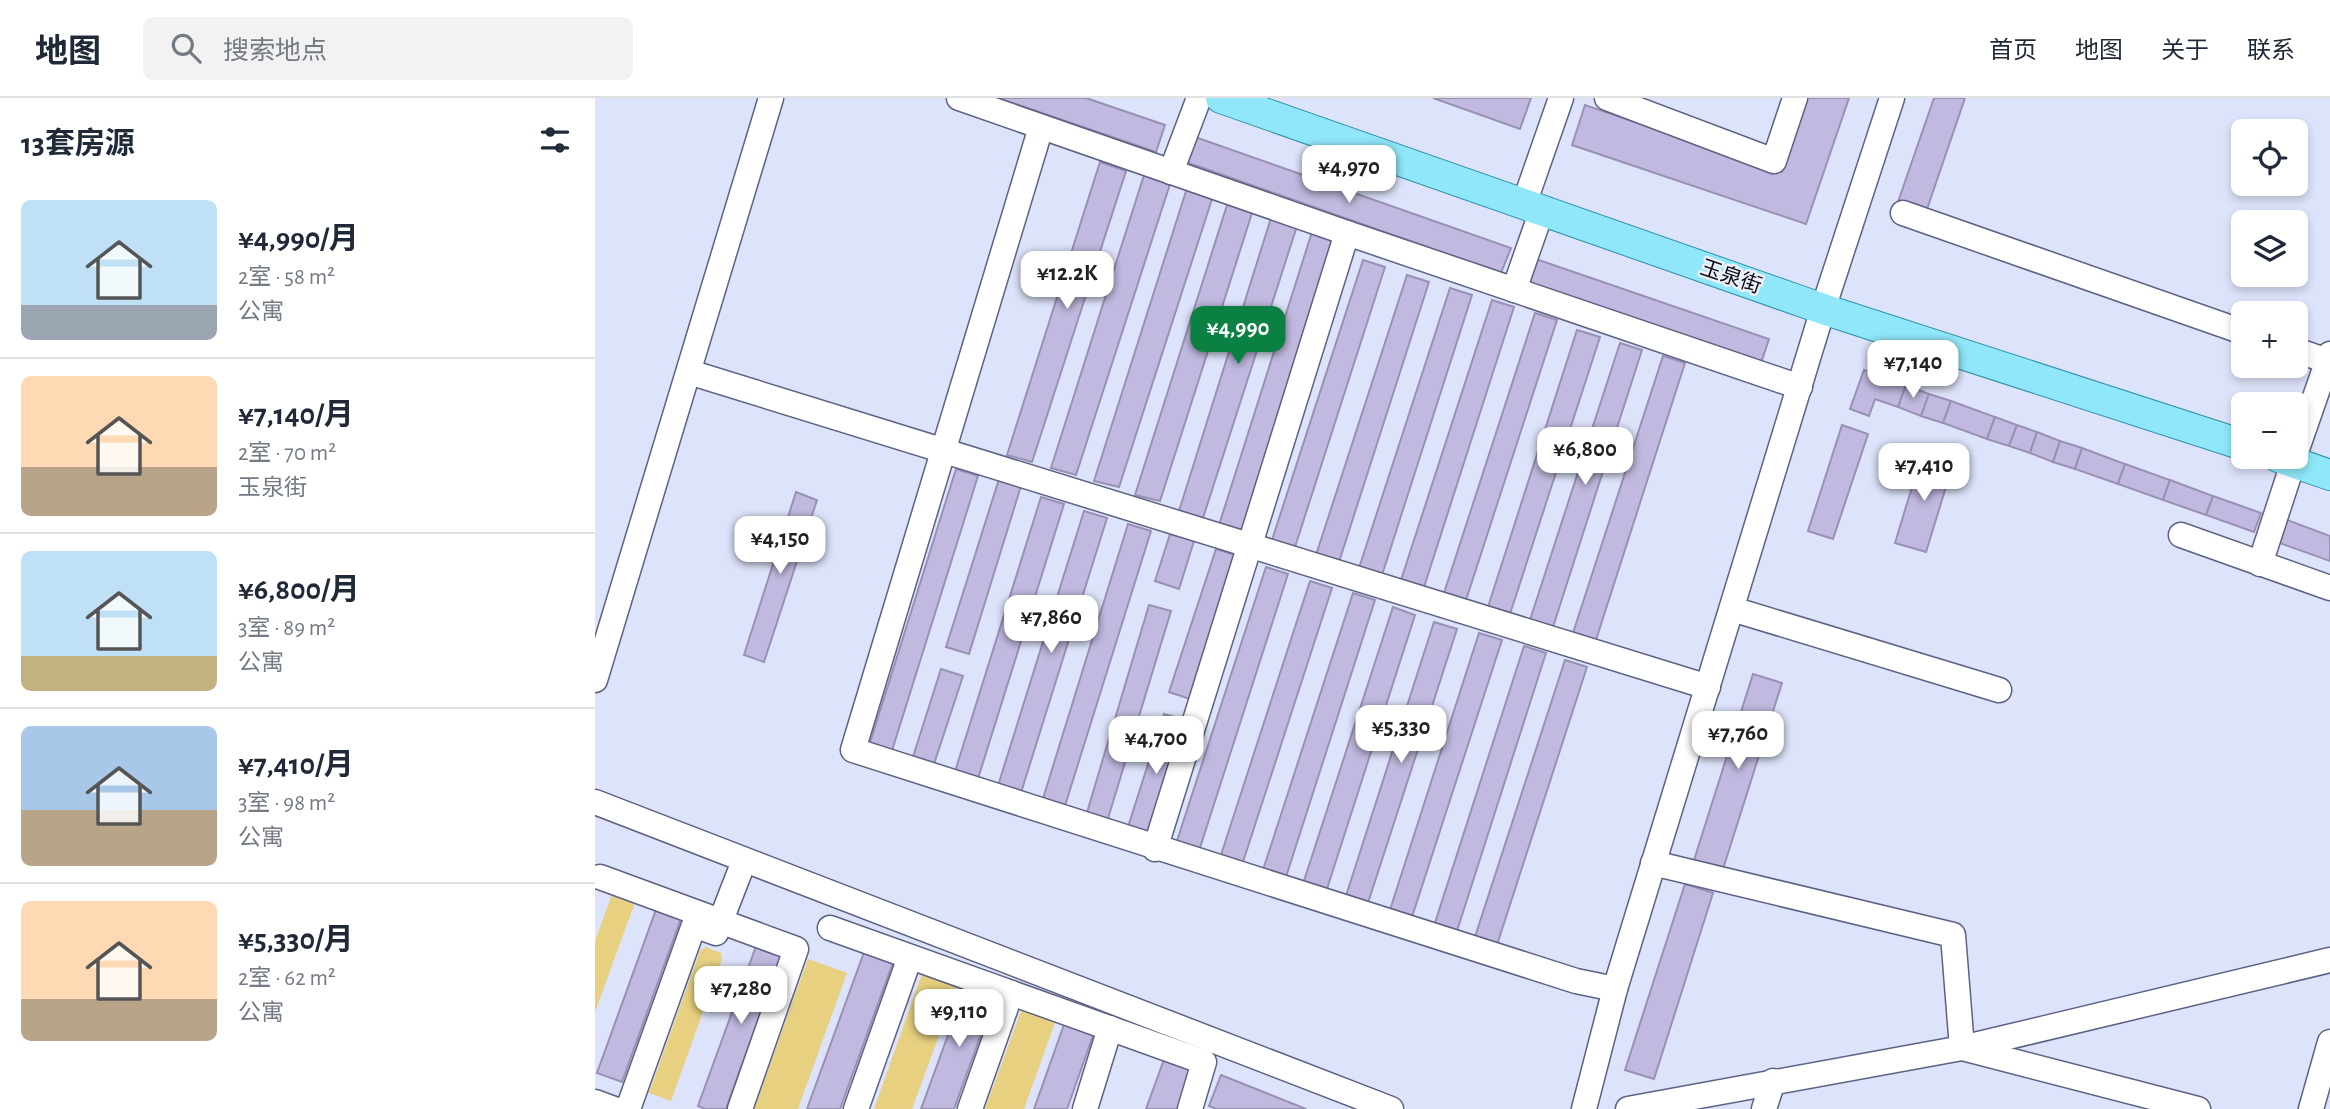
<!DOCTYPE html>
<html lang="zh">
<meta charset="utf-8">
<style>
:root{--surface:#fff;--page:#f2f2f3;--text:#1f2937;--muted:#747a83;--line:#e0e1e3;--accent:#0b8043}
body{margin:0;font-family:"Alegreya Sans","Noto Sans SC",sans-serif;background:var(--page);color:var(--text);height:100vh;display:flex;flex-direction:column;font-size:26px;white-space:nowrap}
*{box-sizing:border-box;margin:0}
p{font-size:23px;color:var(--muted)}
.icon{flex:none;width:38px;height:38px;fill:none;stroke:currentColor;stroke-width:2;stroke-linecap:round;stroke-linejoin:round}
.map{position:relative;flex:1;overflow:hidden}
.panel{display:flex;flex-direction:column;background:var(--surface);width:595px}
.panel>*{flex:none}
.controls{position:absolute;left:1636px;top:21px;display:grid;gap:14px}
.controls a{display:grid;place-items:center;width:77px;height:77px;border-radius:10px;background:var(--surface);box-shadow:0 4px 10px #0003;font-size:35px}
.price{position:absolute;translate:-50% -60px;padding:0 16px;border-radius:14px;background:#fff;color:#222;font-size:23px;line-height:46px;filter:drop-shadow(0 2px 4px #0008)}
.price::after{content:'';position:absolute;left:50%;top:42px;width:21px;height:16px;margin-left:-10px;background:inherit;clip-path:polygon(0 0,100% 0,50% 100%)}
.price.selected{background:var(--accent);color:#fff}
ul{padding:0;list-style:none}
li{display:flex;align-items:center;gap:21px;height:175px;padding:0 21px}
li+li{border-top:2px solid var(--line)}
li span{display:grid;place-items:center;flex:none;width:196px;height:140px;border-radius:10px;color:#555}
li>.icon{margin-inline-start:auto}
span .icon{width:84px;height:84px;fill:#fffc;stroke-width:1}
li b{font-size:30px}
h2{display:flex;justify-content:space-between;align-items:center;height:84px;padding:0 21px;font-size:30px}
header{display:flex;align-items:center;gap:42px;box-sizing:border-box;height:98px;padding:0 35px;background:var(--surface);border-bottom:2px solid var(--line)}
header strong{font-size:33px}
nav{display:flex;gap:38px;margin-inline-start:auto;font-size:24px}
.search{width:490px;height:63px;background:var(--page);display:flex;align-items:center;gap:18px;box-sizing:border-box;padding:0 24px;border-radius:10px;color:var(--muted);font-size:26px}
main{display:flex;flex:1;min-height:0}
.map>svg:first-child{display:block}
</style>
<header>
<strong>地图</strong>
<div class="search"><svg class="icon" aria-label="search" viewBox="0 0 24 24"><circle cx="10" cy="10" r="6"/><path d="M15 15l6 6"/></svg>搜索地点</div>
<nav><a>首页</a><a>地图</a><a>关于</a><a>联系</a></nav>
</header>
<main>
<section class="panel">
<h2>13套房源<svg class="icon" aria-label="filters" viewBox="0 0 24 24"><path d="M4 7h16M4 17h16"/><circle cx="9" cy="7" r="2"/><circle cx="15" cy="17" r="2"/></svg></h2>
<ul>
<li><span style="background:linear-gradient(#bfe0f5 75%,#9aa5b1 0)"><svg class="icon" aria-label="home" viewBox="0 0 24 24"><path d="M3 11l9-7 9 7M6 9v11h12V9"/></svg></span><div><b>¥4,990/月</b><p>2室 · 58 m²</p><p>公寓</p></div></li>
<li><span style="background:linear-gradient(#ffd9b3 65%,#b9a48a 0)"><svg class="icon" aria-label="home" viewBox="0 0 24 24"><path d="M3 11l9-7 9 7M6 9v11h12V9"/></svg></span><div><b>¥7,140/月</b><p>2室 · 70 m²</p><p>玉泉街</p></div></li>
<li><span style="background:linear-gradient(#bfe0f5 75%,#c2b280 0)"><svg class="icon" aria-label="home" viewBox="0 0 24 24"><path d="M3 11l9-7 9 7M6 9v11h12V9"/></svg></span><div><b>¥6,800/月</b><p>3室 · 89 m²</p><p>公寓</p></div></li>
<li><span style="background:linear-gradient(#a9c7e8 60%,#b9a48a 0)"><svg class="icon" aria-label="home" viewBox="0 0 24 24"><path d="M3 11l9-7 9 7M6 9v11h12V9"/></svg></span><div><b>¥7,410/月</b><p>3室 · 98 m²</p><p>公寓</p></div></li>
<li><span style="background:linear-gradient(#ffd9b3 70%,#b9a48a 0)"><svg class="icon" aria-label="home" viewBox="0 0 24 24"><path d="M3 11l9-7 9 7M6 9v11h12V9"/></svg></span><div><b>¥5,330/月</b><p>2室 · 62 m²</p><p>公寓</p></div></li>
</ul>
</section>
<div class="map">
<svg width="1735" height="1011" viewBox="0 0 1735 1011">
<rect width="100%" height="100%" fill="#dde3fa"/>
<g fill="#e7d180">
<polygon points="19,791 42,799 0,914 0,843"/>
<polygon points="111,849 126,855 127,861 76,1003 54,995 105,853"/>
<polygon points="213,861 252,875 203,1011 159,1011"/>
<polygon points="328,873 363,886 317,1011 279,1011"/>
<polygon points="427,910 461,922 429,1011 390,1011"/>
</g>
<g fill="#c1b9df" stroke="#9991b5" stroke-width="2">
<polygon points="403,0 491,0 570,27 561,54"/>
<polygon points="838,0 936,0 925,31"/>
<polygon points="1212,0 1254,0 1211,126 977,47 990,7 1187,74"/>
<polygon points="1339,0 1370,0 1330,117 1302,107"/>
<polygon points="600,39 916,150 906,175 591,64"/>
<polygon points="505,64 531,73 437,364 412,357"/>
<polygon points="549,77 575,86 481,377 456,370"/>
<polygon points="592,90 618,98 524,389 499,383"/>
<polygon points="633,104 658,112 565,403 540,397"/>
<polygon points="676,120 702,128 608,420 584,413"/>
<polygon points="717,134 743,142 649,433 624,427"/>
<polygon points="938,160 1174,241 1165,268 929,187"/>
<polygon points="768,162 790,169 700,449 677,442"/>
<polygon points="812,177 834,184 744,464 721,457"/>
<polygon points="855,190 877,197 787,477 764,470"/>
<polygon points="897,202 919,209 829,489 806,482"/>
<polygon points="940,215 962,222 871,502 849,495"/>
<polygon points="982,232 1005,239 914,519 892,512"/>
<polygon points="1025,245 1047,252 957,532 934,525"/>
<polygon points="1068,258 1090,265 1000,545 977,538"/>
<polygon points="1269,272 1311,287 1303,309 1280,301 1274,318 1255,311"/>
<polygon points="1311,287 1334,296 1326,318 1303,309"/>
<polygon points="1334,296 1356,303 1348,325 1326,318"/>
<polygon points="1356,303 1400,319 1392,341 1348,325"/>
<polygon points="1400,319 1422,327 1414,348 1392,341"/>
<polygon points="1247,327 1273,336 1238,441 1213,433"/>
<polygon points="1422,327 1442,334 1435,355 1414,348"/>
<polygon points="1442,334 1465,343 1458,364 1435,355"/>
<polygon points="1465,343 1487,350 1480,371 1458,364"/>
<polygon points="1487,350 1530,366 1523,386 1480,371"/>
<polygon points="1327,356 1358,366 1331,454 1300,445"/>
<polygon points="1530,366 1575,382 1568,402 1523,386"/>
<polygon points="361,371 383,378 295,659 273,651"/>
<polygon points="404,381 426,388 374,556 351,549"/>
<polygon points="1575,382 1618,398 1611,417 1568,402"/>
<polygon points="201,394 222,402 169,564 149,557"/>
<polygon points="1618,398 1666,415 1659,434 1611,417"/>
<polygon points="446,399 469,406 381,687 358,680"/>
<polygon points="489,413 512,420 424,701 401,694"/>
<polygon points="1687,420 1735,438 1735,463 1679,443"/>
<polygon points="533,426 556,433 468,714 446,707"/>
<polygon points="575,436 599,443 584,491 560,483"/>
<polygon points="621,451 643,458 595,601 574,594"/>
<polygon points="671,469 693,476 603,756 580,749"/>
<polygon points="715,483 737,490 646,770 624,763"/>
<polygon points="758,495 780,502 690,782 667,775"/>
<polygon points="554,507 576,513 511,727 490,721"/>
<polygon points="798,509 820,517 730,797 707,789"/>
<polygon points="839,524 862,531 771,811 749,804"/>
<polygon points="884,535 907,542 816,822 794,815"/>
<polygon points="929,548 951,555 861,836 839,828"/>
<polygon points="970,562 992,569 901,850 879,842"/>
<polygon points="346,571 368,578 337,672 316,665"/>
<polygon points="1158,576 1187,585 1128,771 1099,762"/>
<polygon points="569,616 590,622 554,739 532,732"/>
<polygon points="1090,786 1118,795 1059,981 1030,972"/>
<polygon points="63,806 88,815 27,984 2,975"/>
<polygon points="164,840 189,849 131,1011 110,1011 103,1008"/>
<polygon points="272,846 301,856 245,1011 212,1011"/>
<polygon points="372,885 401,895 359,1011 326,1011"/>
<polygon points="471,921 500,932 472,1011 439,1011"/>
<polygon points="571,956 600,967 584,1011 551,1011"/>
<polygon points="626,977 711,1011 621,1011 614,1008"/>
</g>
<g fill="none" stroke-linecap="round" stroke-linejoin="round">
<defs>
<g id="minor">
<polyline points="364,0 752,135"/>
<polyline points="1012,0 1179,63 1200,0"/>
<polyline points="446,29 258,652 981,883 1020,891"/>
<polyline points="576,74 604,0"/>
<polyline points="929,106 966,0"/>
<polyline points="1308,115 1648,234"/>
<polyline points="919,192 947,112"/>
<polyline points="1701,252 1735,264"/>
<polyline points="94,274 1113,589"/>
<polyline points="1701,354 1735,256"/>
<polyline points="1586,437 1735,490"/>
<polyline points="1665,466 1700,359"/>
<polyline points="1137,511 1404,592"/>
<polyline points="0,582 176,0"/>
<polyline points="0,704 796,1011"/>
<polyline points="560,751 752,135 1205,289"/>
<polyline points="1058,765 1358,837 1367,950 1603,1011"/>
<polyline points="5,779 201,851 145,1011"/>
<polyline points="235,830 609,964 595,1011"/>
<polyline points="0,1004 19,1011"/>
<polyline points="33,1011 99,827 121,835 149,763"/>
<polyline points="261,1011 315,859"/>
<polyline points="375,1011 416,895"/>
<polyline points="490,1011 515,930"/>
<polyline points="989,1011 1020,891 1228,211 1297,0"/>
<polyline points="1033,1011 1367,950 1735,862"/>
<polyline points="1169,1011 1178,983"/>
<polyline points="1716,1011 1735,944"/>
</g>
<g id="major">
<polyline points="626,0 1228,211 1648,347"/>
<polyline points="1683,359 1735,377"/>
</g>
</defs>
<use href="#minor" stroke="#5b6283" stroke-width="27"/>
<use href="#major" stroke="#3190a8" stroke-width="32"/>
<use href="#minor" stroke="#fff" stroke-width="24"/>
<use href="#major" stroke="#8fe7f9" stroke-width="30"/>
</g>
<g text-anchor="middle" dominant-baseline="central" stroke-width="5" stroke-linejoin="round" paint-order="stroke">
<g font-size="21" fill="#0b0d1a" stroke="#eff1f9">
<text transform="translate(1136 179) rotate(19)">玉泉街</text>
</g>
</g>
</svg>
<div class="controls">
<a><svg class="icon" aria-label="locate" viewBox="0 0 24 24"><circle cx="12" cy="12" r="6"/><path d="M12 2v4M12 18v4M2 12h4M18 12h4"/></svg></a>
<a><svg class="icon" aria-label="layers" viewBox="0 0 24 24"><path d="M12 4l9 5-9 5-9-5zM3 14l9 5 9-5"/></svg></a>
<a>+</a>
<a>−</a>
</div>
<b class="price" style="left:754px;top:107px">¥4,970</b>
<b class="price" style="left:472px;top:213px">¥12.2K</b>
<b class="price selected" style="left:643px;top:268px">¥4,990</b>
<b class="price" style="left:1318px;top:302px">¥7,140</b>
<b class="price" style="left:990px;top:389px">¥6,800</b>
<b class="price" style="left:1329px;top:405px">¥7,410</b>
<b class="price" style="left:185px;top:478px">¥4,150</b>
<b class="price" style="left:456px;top:557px">¥7,860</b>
<b class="price" style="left:806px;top:667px">¥5,330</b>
<b class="price" style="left:1143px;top:673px">¥7,760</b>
<b class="price" style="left:561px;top:678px">¥4,700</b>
<b class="price" style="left:146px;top:928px">¥7,280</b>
<b class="price" style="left:364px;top:951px">¥9,110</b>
</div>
</main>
